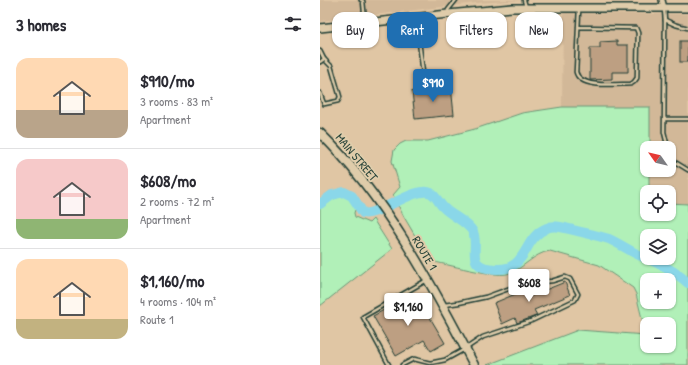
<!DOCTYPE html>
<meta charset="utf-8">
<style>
:root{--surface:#fff;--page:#f2f2f3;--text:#2b2b33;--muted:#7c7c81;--line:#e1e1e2;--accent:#1f6fb2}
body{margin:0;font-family:"Patrick Hand",sans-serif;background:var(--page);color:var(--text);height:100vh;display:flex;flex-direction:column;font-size:15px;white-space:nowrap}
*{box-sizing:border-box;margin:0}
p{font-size:13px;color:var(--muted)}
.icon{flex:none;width:22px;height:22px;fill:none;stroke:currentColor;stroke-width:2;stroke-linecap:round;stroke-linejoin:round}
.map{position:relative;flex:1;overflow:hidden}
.panel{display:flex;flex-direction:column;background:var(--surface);width:320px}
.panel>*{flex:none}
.top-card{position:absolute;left:12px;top:12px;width:296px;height:36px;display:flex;gap:8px}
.needle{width:26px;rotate:304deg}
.fabs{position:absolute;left:320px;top:141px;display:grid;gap:8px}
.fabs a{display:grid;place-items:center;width:36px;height:36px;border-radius:8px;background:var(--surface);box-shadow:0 1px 3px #0004;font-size:20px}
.price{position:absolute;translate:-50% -34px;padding:0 9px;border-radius:4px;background:#fff;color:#222;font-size:13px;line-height:26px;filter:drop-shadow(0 1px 2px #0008)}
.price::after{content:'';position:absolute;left:50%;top:24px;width:12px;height:9px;margin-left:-6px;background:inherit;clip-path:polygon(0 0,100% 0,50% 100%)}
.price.active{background:var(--accent);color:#fff}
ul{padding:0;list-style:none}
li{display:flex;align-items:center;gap:12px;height:100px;padding:0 16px}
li+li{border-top:1px solid var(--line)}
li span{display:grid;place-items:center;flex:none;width:112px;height:80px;border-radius:12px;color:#555}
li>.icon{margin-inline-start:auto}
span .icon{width:48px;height:48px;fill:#fffc;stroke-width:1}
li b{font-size:17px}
h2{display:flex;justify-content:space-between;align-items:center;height:48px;padding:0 16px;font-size:17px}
.tag{padding:0 14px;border-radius:12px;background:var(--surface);box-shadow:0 1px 3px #0004;font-size:14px;line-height:36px}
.tag.active{background:var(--accent);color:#fff}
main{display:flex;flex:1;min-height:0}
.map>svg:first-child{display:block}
</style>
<main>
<section class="panel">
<h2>3 homes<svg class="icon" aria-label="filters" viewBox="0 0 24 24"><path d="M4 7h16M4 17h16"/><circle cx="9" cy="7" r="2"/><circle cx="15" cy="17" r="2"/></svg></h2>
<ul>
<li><span style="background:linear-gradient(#ffd9b3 65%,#b9a48a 0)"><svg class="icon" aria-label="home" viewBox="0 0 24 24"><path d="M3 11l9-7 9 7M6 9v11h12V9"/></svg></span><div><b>$910/mo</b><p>3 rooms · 83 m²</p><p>Apartment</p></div></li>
<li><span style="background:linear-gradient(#f6c9c9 75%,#8fb573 0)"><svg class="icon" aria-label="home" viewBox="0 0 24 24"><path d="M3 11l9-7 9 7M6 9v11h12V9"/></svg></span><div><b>$608/mo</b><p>2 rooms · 72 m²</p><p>Apartment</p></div></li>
<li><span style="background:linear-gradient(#ffd9b3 75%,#c2b280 0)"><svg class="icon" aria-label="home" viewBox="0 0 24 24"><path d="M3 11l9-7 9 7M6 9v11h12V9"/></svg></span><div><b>$1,160/mo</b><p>4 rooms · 104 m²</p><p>Route 1</p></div></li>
</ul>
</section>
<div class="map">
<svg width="368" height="365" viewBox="0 0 368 365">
<rect width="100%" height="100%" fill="#e0c6a4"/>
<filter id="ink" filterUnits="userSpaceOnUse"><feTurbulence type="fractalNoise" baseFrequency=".025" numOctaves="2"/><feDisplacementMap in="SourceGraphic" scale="8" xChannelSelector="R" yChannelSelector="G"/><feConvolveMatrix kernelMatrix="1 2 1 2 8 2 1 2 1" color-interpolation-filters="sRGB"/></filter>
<g filter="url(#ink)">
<g fill="#d2b898">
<polygon points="0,0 204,0 156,3 0,21"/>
<polygon points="243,13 368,14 368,204 349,203 349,192 329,192 329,170 349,170 349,148 330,148 330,107 242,107"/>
</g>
<g fill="#b1f0b8" stroke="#689676" fill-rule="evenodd">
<path d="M242,107H330V148H327V170H329V192H327V214H349V203L368,204V365H167L258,330L326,335L316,294L313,288L279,265L230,251C213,253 203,270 187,274C173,277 126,264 110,261L84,217L73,195L80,187L72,161L74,150L80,144L86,141H108L155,129L202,113ZM327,236H349V258H327ZM327,280H349V302H327ZM327,324H349V346H327Z"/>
<polygon points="22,196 30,198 31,202 38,206 38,209 35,210 34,213 35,217 49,223 53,219 72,249 0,306 0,208 8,201"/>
</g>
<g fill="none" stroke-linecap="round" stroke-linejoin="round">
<path stroke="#8ad7e9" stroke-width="10" d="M0,204L12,195L24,192L32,196L43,213C56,218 95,185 111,193C116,196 119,203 123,207C131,216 147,221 153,232C160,248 143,268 176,269C208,271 202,238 227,228C234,224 246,228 253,230C265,233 277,235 289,239C300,244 310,251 321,256C338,263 354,270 368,283"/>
</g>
<g fill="#bd9f82" stroke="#1f3d34">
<polygon points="297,41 297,45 308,45 308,72 292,72 292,79 270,80 270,48 280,48 280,42"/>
<rect x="360" y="41" width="8" height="21"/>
<polygon points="131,86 134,115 95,119 92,91"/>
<polygon points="245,282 250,295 214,310 217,315 216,316 197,323 195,318 182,324 174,303 205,290 208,297"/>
<polygon points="84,299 88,306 99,299 125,343 111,351 104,340 76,356 53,316"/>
</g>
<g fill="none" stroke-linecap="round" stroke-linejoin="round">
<defs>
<g id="lane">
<polyline points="41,0 43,1 45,22"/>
<polyline points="204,0 206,7"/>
<polyline points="344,9 345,20 344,132 348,148"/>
<polyline points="128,13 128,10 136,0"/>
<polyline points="96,18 103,73"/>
<polyline points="345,20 356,25 368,28"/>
<path d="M258,27L316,28L318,33L317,78L314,82L311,84C297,84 260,89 256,72L259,9"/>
<polyline points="0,51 4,59 11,66 20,97 18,101 4,104 0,93"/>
<polyline points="0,62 4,59"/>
<polyline points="345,119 368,119"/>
<polyline points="349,151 355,162 368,170"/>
<polyline points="69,365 43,317 107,280"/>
<polyline points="82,365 94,359 110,363 125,360 145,349 163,337 211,321 255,300 258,294 250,279 245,277 232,281 202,284 166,297 138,303 124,305"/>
</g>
<polyline id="street" points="342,0 344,8"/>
<polyline id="secondary" points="0,28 128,14 192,8 368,8"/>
<path id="primary" d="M0,133C64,195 113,286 154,365"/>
</defs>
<use href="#lane" stroke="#1f3d34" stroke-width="5.5"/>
<use href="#street" stroke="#1f3d34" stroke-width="8"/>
<use href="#secondary" stroke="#1f3d34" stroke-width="10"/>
<use href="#primary" stroke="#1f3d34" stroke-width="11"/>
<use href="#lane" stroke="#dfccaa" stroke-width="2.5"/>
<use href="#street" stroke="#dfccaa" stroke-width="5"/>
<use href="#secondary" stroke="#dfccaa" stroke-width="7"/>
<use href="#primary" stroke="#dfccaa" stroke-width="8"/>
</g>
</g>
<g text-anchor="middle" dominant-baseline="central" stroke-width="4" stroke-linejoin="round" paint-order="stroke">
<g font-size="12" fill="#1f3d34" stroke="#dfccaa">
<text transform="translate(37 157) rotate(50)">MAIN STREET</text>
<text transform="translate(105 253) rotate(59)">ROUTE 1</text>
</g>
</g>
</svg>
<div class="fabs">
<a><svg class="needle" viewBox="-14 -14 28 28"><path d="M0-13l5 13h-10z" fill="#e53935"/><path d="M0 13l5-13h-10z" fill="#7c7c81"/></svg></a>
<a><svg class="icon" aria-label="locate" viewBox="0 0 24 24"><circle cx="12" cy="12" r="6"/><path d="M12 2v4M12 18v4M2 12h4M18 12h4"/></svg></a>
<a><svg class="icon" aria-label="layers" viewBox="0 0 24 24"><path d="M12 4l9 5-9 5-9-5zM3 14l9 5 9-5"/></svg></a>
<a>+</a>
<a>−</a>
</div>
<b class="price active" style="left:113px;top:103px">$910</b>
<b class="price" style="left:209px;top:303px">$608</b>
<b class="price" style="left:88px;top:327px">$1,160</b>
<div class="top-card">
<a class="tag">Buy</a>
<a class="tag active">Rent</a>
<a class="tag">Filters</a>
<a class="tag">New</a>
</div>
</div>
</main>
